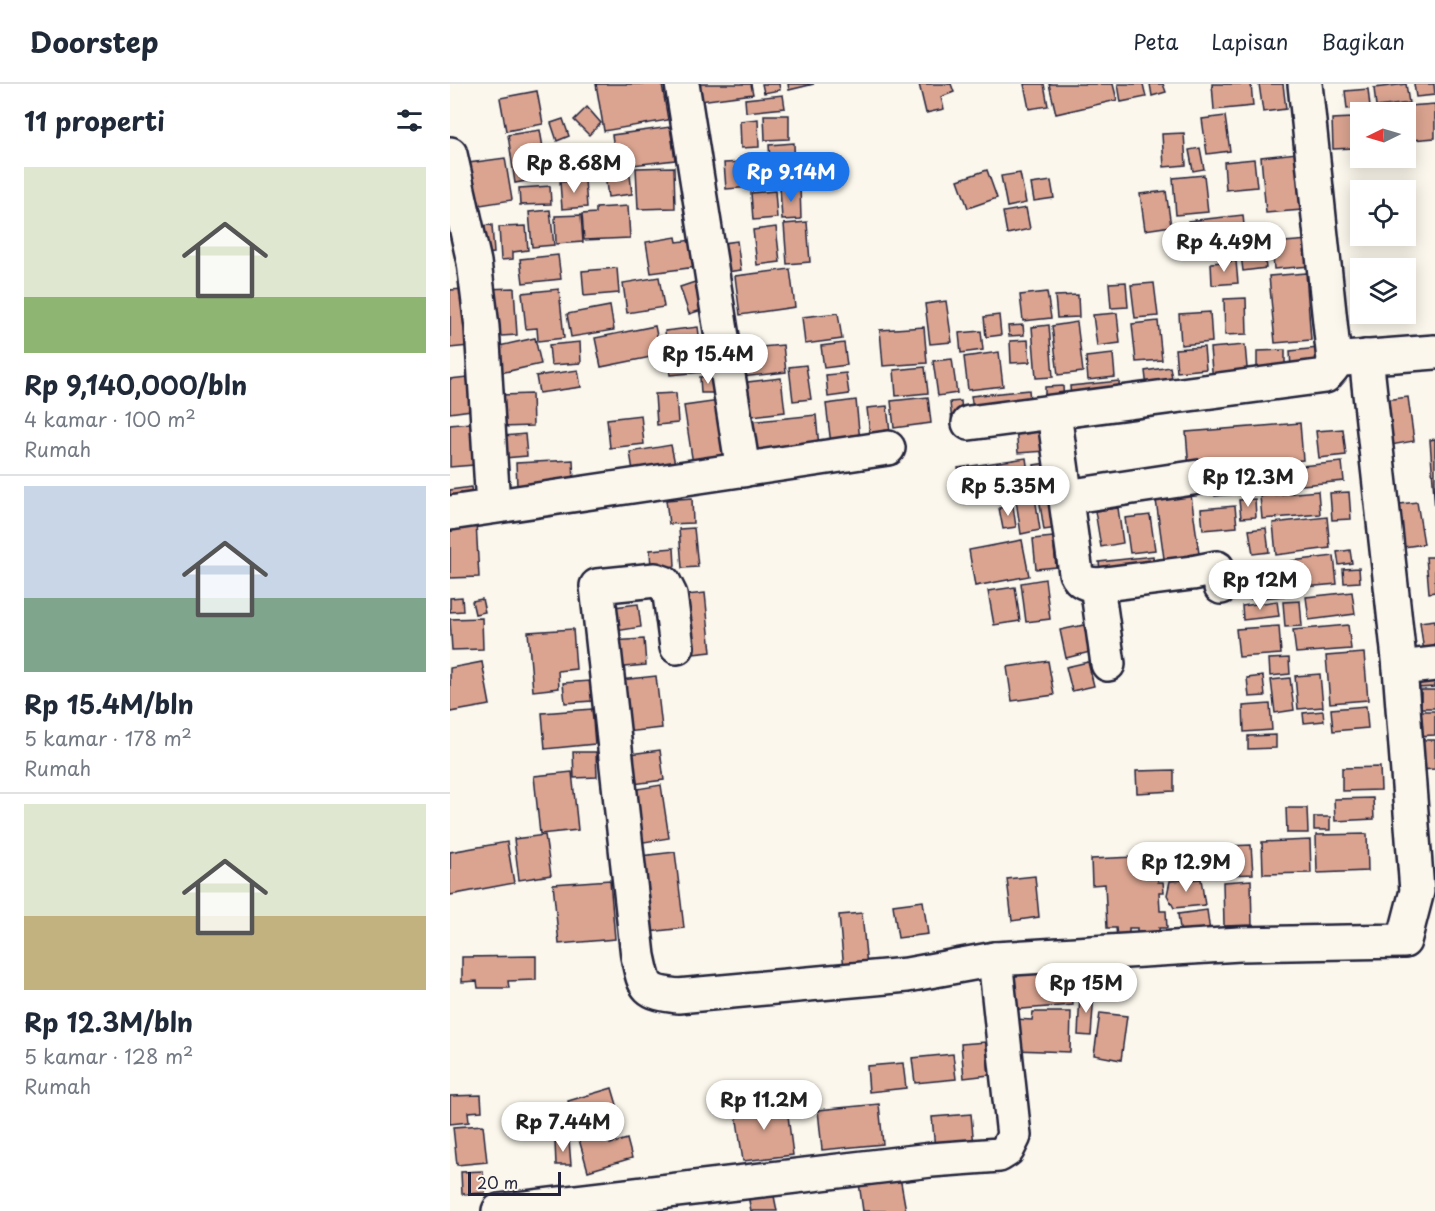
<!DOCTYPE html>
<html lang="id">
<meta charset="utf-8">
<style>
:root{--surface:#fff;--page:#f2f2f3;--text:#1f2937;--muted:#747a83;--line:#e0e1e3;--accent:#1a73e8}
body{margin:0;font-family:"Playpen Sans",sans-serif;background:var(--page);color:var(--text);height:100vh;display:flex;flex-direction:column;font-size:22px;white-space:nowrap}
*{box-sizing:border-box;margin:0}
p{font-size:20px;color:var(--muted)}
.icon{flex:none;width:33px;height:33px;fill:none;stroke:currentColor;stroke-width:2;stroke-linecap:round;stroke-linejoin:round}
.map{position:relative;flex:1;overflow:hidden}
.drawer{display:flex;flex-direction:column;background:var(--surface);width:450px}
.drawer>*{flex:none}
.needle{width:39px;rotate:265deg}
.tools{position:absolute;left:900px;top:18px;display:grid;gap:12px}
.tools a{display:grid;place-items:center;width:66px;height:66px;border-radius:0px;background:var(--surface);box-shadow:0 3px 15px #0003;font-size:30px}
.scale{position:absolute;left:18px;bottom:15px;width:93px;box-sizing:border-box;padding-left:6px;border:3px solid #22223b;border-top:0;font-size:16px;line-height:21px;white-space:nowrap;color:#22223b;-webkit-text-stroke:4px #fbf7ec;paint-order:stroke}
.price{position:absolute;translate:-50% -51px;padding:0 14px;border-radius:21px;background:#fff;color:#222;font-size:20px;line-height:39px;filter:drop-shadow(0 2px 3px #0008)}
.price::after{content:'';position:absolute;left:50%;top:36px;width:18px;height:14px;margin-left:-9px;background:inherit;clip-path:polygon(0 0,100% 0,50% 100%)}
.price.on{background:var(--accent);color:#fff}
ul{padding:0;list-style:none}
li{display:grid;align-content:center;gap:12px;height:318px;padding:0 24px}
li+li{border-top:2px solid var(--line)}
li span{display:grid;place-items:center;height:186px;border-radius:0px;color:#555}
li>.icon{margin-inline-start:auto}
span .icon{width:108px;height:108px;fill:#fffc;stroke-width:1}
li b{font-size:26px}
h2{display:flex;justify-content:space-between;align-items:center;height:72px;padding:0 24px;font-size:26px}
header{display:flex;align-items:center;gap:36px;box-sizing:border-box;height:84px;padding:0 30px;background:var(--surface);border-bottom:2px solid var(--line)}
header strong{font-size:28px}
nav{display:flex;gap:33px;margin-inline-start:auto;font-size:21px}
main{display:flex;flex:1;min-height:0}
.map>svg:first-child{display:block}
</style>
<header>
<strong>Doorstep</strong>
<nav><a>Peta</a><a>Lapisan</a><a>Bagikan</a></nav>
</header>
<main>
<section class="drawer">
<h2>11 properti<svg class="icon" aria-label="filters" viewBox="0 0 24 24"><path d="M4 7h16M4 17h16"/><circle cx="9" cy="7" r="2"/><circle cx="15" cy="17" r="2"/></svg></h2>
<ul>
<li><span style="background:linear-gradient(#dfe7d0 70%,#8fb573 0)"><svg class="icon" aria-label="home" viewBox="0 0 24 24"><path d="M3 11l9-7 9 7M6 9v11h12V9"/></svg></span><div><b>Rp 9,140,000/bln</b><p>4 kamar · 100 m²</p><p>Rumah</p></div></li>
<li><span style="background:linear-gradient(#c9d6e8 60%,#7fa58c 0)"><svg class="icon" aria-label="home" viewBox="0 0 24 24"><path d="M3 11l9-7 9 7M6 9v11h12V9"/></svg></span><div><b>Rp 15.4M/bln</b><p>5 kamar · 178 m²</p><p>Rumah</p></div></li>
<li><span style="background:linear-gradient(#dfe7d0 60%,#c2b280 0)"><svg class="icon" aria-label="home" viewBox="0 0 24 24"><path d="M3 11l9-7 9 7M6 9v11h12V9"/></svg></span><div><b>Rp 12.3M/bln</b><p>5 kamar · 128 m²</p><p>Rumah</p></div></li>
</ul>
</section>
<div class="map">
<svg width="985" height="1127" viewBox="0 0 985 1127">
<rect width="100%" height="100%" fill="#fbf7ec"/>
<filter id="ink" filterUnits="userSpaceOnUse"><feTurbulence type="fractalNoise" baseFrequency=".0167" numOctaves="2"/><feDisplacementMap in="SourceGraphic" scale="12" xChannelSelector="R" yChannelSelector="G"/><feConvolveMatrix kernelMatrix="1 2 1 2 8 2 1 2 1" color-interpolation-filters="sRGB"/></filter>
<g filter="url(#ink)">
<g fill="#daa490" stroke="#22223b" stroke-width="1.5">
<polygon points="146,0 212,0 218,36 154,47"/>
<polygon points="247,0 301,0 303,10 250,17"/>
<polygon points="312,0 329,0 330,6 314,9"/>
<polygon points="338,0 364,0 339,6"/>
<polygon points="469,0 501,0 504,8 491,13 494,25 476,29"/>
<polygon points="574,0 594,0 598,22 579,25"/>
<polygon points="599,0 663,0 667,16 606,30"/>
<polygon points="668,0 693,0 696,13 671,18"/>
<polygon points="700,0 713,0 716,8 702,12"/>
<polygon points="762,0 801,0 803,22 764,26"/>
<polygon points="809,0 833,0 836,25 813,28"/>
<polygon points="956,0 959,19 926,23 924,4"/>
<polygon points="964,0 984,0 985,11 966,13"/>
<polygon points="918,5 920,23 897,25 895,7"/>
<polygon points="87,7 93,40 56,47 50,14"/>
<polygon points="333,11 335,24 296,28 295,15"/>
<polygon points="985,20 985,54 962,56 958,22"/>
<polygon points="137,23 151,39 139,51 124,36"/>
<polygon points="314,31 339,31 339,55 315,56"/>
<polygon points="775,32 780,67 757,70 752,35"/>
<polygon points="902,34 904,64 883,65 882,35"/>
<polygon points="113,35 119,52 107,57 101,39"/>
<polygon points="308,35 309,63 291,64 290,37"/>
<polygon points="220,43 225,76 183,81 182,75 166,77 162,51"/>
<polygon points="90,46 98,93 65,99 58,51"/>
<polygon points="734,49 736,81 714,83 712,50"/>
<polygon points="344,59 345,92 321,93 319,61"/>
<polygon points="750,64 754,85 743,87 739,66"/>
<polygon points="847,69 852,126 816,129 811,73"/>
<polygon points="55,74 62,116 18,123 11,80"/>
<polygon points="804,75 807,103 776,106 774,78"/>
<polygon points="315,77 317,102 276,105 274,79"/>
<polygon points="179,81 182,110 158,113 154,84"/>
<polygon points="224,83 225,124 188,125 186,84"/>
<polygon points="537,86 547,114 518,124 508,96"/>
<polygon points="570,89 576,119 557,123 551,92"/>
<polygon points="754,91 758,128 726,131 723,94"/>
<polygon points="135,96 137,123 112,125 110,98"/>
<polygon points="601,97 604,114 584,117 581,100"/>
<polygon points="100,102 101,120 70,121 69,104"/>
<polygon points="350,102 351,135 332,136 330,103"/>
<polygon points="325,107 327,134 303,136 301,109"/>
<polygon points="716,107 721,142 695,146 690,110"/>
<polygon points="178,122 180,154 134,156 132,130 146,129 146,124"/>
<polygon points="576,124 580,145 557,150 553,128"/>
<polygon points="100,126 104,161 82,163 79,128"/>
<polygon points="131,131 133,158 106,160 105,132"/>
<polygon points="793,131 796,162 741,168 738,137"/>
<polygon points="357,138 360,178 337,180 334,140"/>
<polygon points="42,141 44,169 28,171 26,142"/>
<polygon points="76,142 78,166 63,168 63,175 51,176 49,143"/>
<polygon points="326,143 330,178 307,181 303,146"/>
<polygon points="816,144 817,163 804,164 802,145"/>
<polygon points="226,153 227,158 242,156 246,183 201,189 196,158"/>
<polygon points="859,156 861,182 824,185 822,159"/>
<polygon points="287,157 291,186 269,189 265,160"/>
<polygon points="814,168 816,184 793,187 791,171"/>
<polygon points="108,171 111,195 73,199 70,175"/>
<polygon points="786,177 788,199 762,201 761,179"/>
<polygon points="167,184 169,209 134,212 132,187"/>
<polygon points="340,185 345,223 290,231 285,192"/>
<polygon points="856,189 861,256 825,259 819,192"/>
<polygon points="209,193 214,223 177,229 173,199"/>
<polygon points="251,196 261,223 239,230 230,203"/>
<polygon points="676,198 678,223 661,224 659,199"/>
<polygon points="704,199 708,232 685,234 681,201"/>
<polygon points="64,204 67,251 36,253 34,205"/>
<polygon points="14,205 19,262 0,264 0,206"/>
<polygon points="109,205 114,254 88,257 87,244 76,245 72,209"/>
<polygon points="597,208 601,234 573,237 570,211"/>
<polygon points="628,211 629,233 607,234 605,212"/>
<polygon points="796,214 797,250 775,251 774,215"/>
<polygon points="496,217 502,258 480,260 475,220"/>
<polygon points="160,222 164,246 121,253 117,230"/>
<polygon points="760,228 762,258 731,261 729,230"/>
<polygon points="388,229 392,255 355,260 352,233"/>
<polygon points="667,229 670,259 647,262 643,231"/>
<polygon points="549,231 551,251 536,253 534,233"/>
<polygon points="708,237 712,276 686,278 682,240"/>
<polygon points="627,238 633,288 608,291 602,242"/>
<polygon points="573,241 574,251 559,252 558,242"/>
<polygon points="599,241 603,293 586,294 582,243"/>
<polygon points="205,242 211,271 151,283 145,254"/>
<polygon points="248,243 251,266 262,265 264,287 220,291 215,247"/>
<polygon points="474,243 477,279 433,282 430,246"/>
<polygon points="531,247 533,266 511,269 509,249"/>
<polygon points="85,254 91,280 46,290 40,264"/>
<polygon points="578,256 580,278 561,279 560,257"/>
<polygon points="130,258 131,279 101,281 99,261"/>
<polygon points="394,259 397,281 374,284 371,262"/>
<polygon points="333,261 336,288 291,293 289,265"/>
<polygon points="795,261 798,295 763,298 760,264"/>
<polygon points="754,263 756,285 727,288 725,265"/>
<polygon points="868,264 869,283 841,285 840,267"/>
<polygon points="835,266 835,288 807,289 807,267"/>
<polygon points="549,268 553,302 518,306 514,273"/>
<polygon points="663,270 665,293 638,296 636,273"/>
<polygon points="502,275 507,309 488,312 483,277"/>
<polygon points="356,281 361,315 343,317 339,283"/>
<polygon points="475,283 478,309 446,312 444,286"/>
<polygon points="720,283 723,300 697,304 695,287"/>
<polygon points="128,286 131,303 89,309 86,292"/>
<polygon points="396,289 399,310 378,313 376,291"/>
<polygon points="264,292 265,309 251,309 250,293"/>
<polygon points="17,293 21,326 0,329 0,295"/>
<polygon points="331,294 335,328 293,333 289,299"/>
<polygon points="669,297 670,310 621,315 620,302"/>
<polygon points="613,302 614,321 595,322 595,303"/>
<polygon points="579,306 581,326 524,332 521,312"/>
<polygon points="226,309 228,339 207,341 205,310"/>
<polygon points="82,310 83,342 47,343 47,311"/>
<polygon points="478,313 481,339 444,344 441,317"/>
<polygon points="958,313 964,357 941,361 935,316"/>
<polygon points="406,316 410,357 381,360 376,320"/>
<polygon points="269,317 278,374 243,380 234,322"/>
<polygon points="511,317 513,338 502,339 500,318"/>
<polygon points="437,322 440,349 420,351 417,324"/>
<polygon points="191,331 194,360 160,364 157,335"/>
<polygon points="366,331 369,363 301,370 298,338"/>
<polygon points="20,339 24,381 0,383 0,341"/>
<polygon points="850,339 853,376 739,386 736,348"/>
<polygon points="593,340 596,367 568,369 566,342"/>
<polygon points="893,345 896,371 869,374 866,347"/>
<polygon points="75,350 77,372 43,375 42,353"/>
<polygon points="985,355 985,426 980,356"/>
<polygon points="221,361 225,380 183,387 180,368"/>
<polygon points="576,374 581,409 513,420 508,384"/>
<polygon points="123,376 124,399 67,402 66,379"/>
<polygon points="604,378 614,443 594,446 584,381"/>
<polygon points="892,378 894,397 831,403 830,384"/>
<polygon points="784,397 785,410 765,412 764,399"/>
<polygon points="21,403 23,422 0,424 0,406"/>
<polygon points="868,407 870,430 812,435 810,412"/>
<polygon points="899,408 901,435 882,436 880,409"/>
<polygon points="741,411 750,477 715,482 706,416"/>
<polygon points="585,413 590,446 571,450 566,416"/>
<polygon points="242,414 243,439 219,440 216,416"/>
<polygon points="805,415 806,433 791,434 789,416"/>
<polygon points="967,418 974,460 947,464 941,421"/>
<polygon points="563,422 566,443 553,445 549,424"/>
<polygon points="785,422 787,443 753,446 751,425"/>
<polygon points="668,424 673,459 651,463 645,427"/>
<polygon points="700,431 705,466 680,469 675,434"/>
<polygon points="877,433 880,464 826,471 823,439"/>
<polygon points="26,438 29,493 0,494 0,439"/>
<polygon points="244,444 248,483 232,484 229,445"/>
<polygon points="816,444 819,468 803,470 799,446"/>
<polygon points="603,453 606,483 586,485 583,455"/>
<polygon points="572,456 579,492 525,502 519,466"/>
<polygon points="224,464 225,482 201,485 200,466"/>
<polygon points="900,466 902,479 889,481 887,468"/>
<polygon points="703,472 705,489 651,495 649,478"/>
<polygon points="884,472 887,500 844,504 841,477"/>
<polygon points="976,473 985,473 985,508 979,509"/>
<polygon points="791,479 793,500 776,501 775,481"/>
<polygon points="909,484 910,498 894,499 893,485"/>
<polygon points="832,487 834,512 799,515 797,490"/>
<polygon points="595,495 600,535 576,538 571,499"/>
<polygon points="565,503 570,537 544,541 538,507"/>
<polygon points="902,508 905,530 859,536 856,513"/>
<polygon points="255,509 261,568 234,571 227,512"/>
<polygon points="12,513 13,527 0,528 0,514"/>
<polygon points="32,515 35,528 25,530 22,517"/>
<polygon points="827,517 829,532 793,536 792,522"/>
<polygon points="850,517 852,542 835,543 833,518"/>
<polygon points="188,520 191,543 160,548 156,524"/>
<polygon points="32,534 33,565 2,566 0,535"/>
<polygon points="985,536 985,575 975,576 970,538"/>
<polygon points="634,541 640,568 616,574 610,546"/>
<polygon points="898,541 901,565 846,569 843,546"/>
<polygon points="829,542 831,570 789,573 786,545"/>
<polygon points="123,545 126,585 108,587 109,604 83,607 78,548"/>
<polygon points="194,555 196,581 163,584 160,557"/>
<polygon points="914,569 918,616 880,619 876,572"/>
<polygon points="839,574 840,590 820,592 819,575"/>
<polygon points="598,577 604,611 562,617 557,583"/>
<polygon points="32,578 40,621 0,628 0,584"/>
<polygon points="638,578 644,602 622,607 616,583"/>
<polygon points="985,587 985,603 966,604 965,588"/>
<polygon points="870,590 873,623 848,625 845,592"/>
<polygon points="206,592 212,644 176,648 170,596"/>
<polygon points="813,592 815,612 799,613 797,594"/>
<polygon points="840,594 844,626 825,629 821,596"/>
<polygon points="140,597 142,617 115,619 113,599"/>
<rect x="971" y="606" width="14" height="18"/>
<polygon points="820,620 822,646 794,648 793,622"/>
<polygon points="916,622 918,644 883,647 881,625"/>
<polygon points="142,625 145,660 95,665 92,629"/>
<polygon points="873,627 874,637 854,639 853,629"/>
<polygon points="964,627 985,627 985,651 965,652"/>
<polygon points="826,651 826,664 798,665 798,652"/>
<polygon points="968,656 985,656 985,685 969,686"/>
<polygon points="210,666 214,696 183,700 180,670"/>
<polygon points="123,668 146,668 147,693 124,694"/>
<polygon points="930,683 931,706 892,707 892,684"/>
<polygon points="724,686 724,707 687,709 686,687"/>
<polygon points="122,688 128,746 90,750 84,692"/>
<polygon points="211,701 219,754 182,760 175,707"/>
<polygon points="923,714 924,735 885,737 884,715"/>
<polygon points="836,724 857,724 858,749 837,749"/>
<rect x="864" y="733" width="16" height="13"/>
<polygon points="917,750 918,787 867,789 866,751"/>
<polygon points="95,751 101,791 69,796 64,755"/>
<polygon points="860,756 861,789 813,790 812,758"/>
<polygon points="57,758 64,799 0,811 0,768"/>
<polygon points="801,761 803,790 731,793 730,764"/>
<polygon points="225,768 234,844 199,848 190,772"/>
<polygon points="707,772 708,798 713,798 714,808 709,808 710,827 716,827 717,844 709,844 710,853 687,854 687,844 679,844 679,853 667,853 666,844 657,844 655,800 642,801 641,775"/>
<polygon points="585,792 589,833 562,837 557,795"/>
<polygon points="751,795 755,821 724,824 717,811 720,797"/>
<polygon points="160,796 165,855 109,860 103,800"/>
<polygon points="801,796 802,841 774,842 773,798"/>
<polygon points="473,817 478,850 448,854 443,821"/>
<polygon points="757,826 760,848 731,852 728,830"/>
<polygon points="412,829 417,883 394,885 389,831"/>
<polygon points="86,872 86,896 58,897 59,904 28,904 27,897 12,898 12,873"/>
<polygon points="620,886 623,921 558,926 555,890"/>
<polygon points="630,909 644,909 641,952 628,951"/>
<polygon points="583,928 621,928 620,968 564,966 565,935 582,936"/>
<polygon points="650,929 677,932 671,976 644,971"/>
<polygon points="536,958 539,991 514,994 511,960"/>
<polygon points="503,970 506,995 465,999 462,974"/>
<polygon points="453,979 456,1004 419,1008 417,982"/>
<polygon points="162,1004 170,1031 154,1036 160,1060 177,1055 182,1074 138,1087 118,1017"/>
<polygon points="31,1011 32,1027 18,1028 19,1038 0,1040 0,1012"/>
<polygon points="336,1016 343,1071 293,1077 285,1023"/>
<polygon points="429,1020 433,1060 372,1066 368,1026"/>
<polygon points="521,1030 524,1062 485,1065 482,1033"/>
<polygon points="33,1041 37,1078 7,1081 3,1043"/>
<polygon points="119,1056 121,1081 106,1081 105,1058"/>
<polygon points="33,1087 35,1109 12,1110 11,1088"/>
<polygon points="450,1093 456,1127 413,1127 409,1099"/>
<polygon points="322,1102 327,1127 301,1127 297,1106"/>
</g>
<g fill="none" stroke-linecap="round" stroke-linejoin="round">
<defs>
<g id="street">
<polyline points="232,0 293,386"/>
<polyline points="0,70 24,178 32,243 43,422"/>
<polyline points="894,275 985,268"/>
<path d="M604,329L626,489C630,498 637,500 647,501L742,489L767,484L770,489L771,503"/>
<polyline points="519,339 875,292 882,284 884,276 855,0"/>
<polyline points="616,413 749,393"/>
<polyline points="0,429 438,364"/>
<polyline points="647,501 658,580"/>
<path d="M227,563L220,511L214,499L205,496L147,502L188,872C195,904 194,908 228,912L457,891L545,875L790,860L954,857L967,807L950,584L916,273"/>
<polyline points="950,584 985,580"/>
<polyline points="49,1127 481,1076 549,1071 557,1066 564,1052 545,875"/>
</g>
</defs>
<use href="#street" stroke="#22223b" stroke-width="38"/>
<use href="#street" stroke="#fbf7ec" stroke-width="33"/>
</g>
</g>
</svg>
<div class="tools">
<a><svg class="needle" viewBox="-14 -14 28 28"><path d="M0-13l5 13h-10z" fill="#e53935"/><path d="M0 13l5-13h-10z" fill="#747a83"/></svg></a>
<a><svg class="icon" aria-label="locate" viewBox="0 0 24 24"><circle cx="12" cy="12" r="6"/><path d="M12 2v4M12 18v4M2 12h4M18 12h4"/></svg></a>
<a><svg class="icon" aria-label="layers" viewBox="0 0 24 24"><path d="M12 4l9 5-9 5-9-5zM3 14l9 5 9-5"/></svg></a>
</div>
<div class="scale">20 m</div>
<b class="price" style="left:124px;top:110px">Rp 8.68M</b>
<b class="price on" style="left:341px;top:119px">Rp 9.14M</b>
<b class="price" style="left:774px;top:189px">Rp 4.49M</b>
<b class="price" style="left:258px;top:301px">Rp 15.4M</b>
<b class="price" style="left:798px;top:424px">Rp 12.3M</b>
<b class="price" style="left:558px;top:433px">Rp 5.35M</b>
<b class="price" style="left:810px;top:527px">Rp 12M</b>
<b class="price" style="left:736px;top:809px">Rp 12.9M</b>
<b class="price" style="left:636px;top:930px">Rp 15M</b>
<b class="price" style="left:314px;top:1047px">Rp 11.2M</b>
<b class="price" style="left:113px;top:1069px">Rp 7.44M</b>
</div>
</main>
